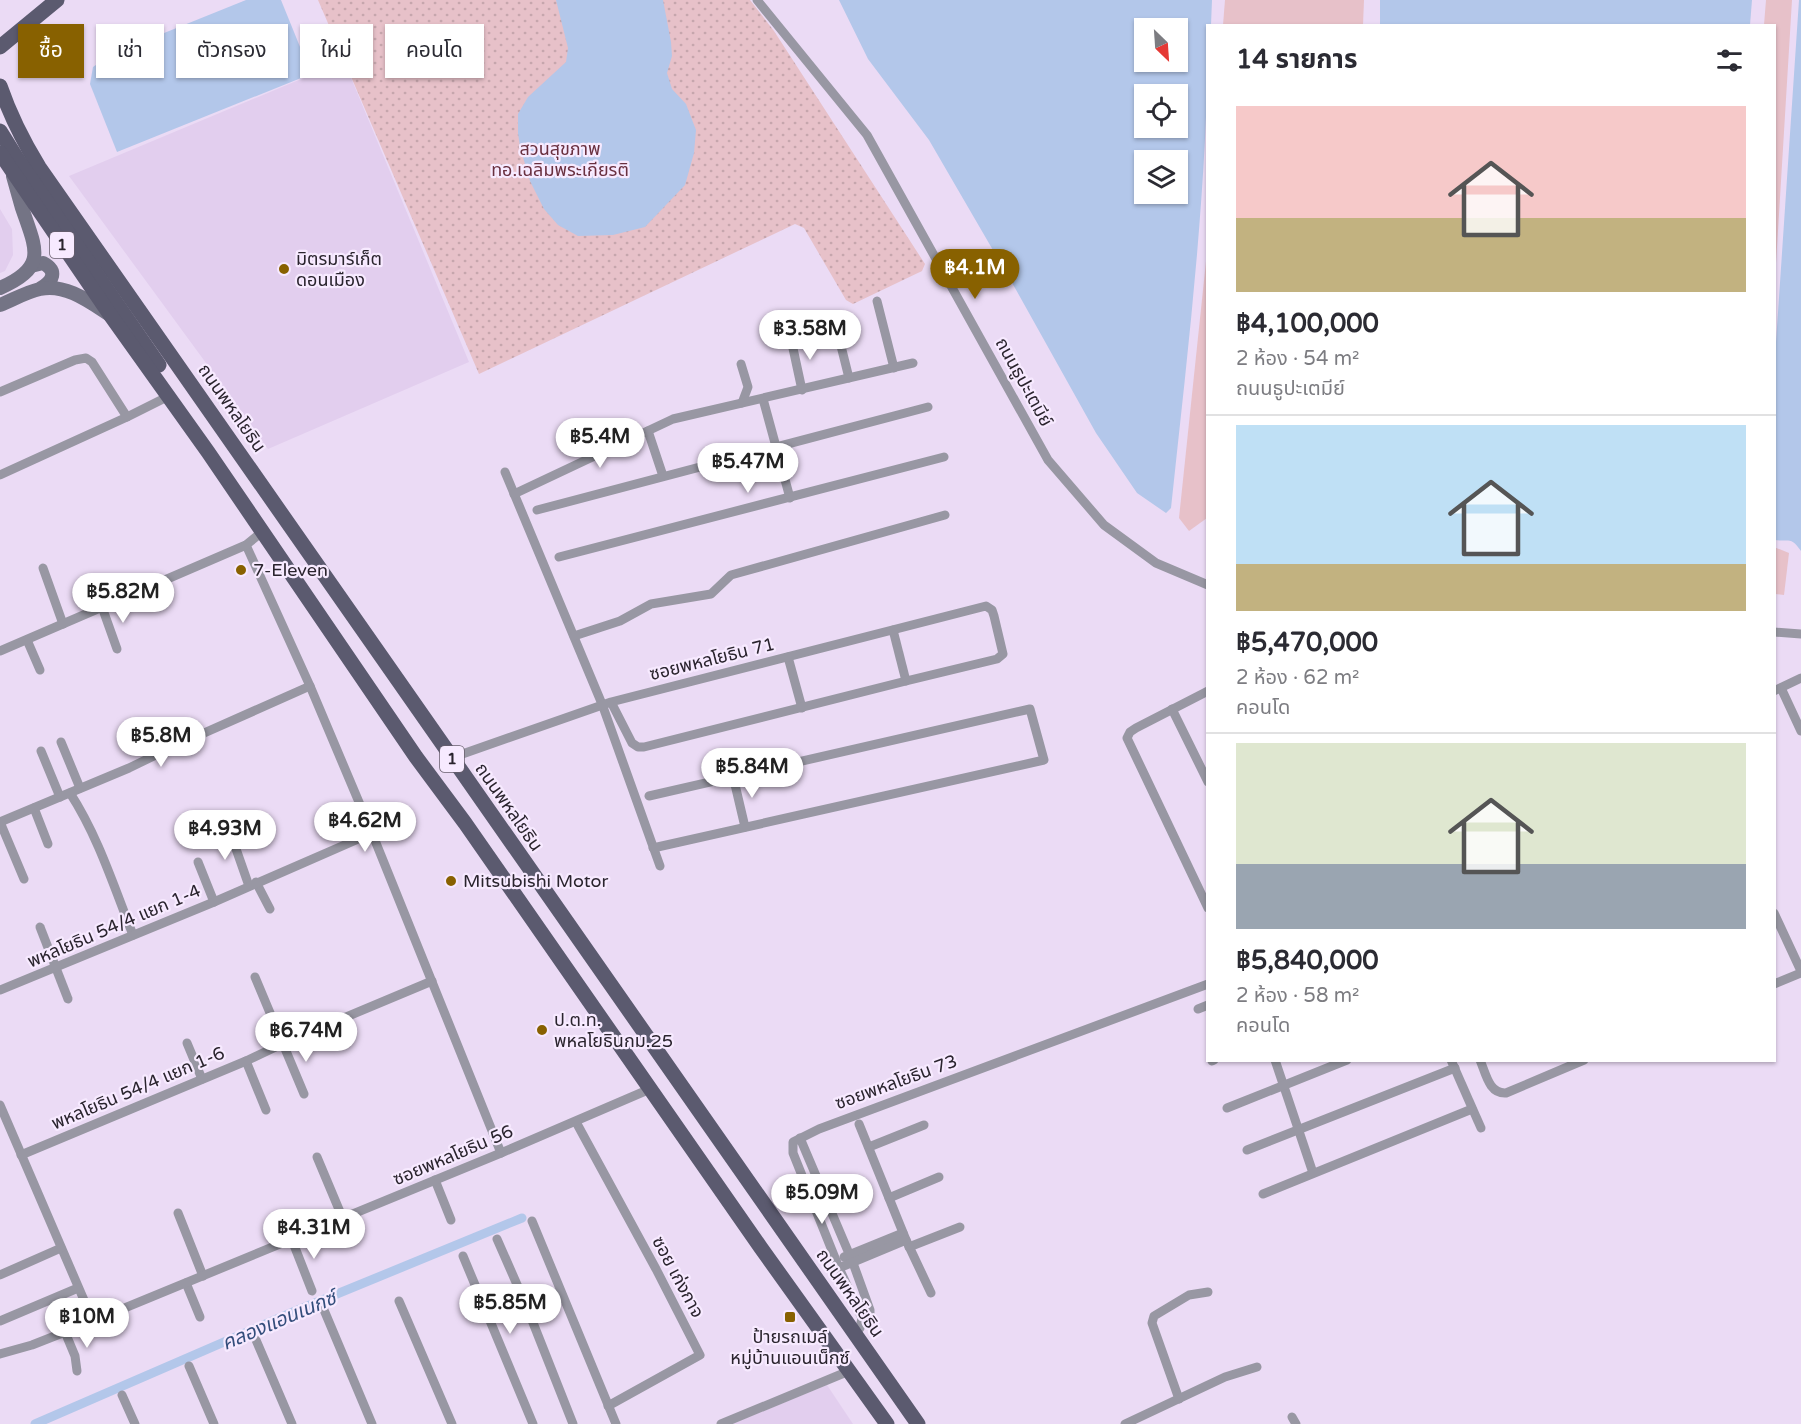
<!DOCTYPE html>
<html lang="th">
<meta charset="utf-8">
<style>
:root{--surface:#fff;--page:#f7f7f7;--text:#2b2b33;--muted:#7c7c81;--line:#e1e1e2;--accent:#886100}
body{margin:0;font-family:"Varela Round","Noto Sans Thai",sans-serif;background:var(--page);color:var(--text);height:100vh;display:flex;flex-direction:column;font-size:22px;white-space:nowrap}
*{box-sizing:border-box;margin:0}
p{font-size:20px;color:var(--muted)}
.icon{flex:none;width:33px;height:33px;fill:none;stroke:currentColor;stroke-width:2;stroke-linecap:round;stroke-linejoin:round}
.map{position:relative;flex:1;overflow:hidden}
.details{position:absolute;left:1206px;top:24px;width:570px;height:1038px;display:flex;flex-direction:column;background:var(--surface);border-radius:0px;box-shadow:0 2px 4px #0004}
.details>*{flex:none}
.guide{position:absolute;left:18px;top:24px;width:570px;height:54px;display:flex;gap:12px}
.needle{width:39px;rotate:155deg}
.fabs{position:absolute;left:1134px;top:18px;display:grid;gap:12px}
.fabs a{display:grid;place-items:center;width:54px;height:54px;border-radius:0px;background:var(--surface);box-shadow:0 2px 4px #0004;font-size:30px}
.price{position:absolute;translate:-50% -51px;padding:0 14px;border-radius:21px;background:#fff;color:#222;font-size:20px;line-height:39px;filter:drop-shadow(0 2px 3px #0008)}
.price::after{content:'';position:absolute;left:50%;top:36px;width:18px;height:14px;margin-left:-9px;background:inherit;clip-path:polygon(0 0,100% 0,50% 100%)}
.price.on{background:var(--accent);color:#fff}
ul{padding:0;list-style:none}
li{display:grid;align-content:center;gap:12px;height:318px;padding:0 30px}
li+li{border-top:2px solid var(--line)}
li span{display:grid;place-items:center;height:186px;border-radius:0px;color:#555}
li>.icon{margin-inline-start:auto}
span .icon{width:108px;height:108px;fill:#fffc;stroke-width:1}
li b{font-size:26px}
h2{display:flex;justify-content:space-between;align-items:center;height:72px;padding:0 30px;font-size:26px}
.pill{padding:0 21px;border-radius:0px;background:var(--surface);box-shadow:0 2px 4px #0004;font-size:21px;line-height:54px}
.pill.on{background:var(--accent);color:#fff}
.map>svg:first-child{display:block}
</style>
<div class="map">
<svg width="1801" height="1424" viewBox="0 0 1801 1424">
<defs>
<pattern id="park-dots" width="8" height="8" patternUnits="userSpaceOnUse" patternTransform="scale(1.5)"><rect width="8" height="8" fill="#e7c1c9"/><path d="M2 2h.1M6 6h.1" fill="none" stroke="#c6a6ad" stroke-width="1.8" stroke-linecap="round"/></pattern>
</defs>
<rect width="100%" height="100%" fill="#ebdbf5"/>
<g fill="#e2ceee">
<polygon points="344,61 469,362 268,449 217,378 69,176"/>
<polygon points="0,209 12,229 13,255 5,271 0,273"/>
<polygon points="827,1385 853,1424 732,1424"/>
</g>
<g fill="#e7c1c9">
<polygon points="1225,0 1364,0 1363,25 1223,25"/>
<polygon points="1766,0 1792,0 1775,280 1774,26 1764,25"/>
<polygon points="1207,252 1207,518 1189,531 1179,518"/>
<polygon points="1774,547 1789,553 1784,595 1775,594"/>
</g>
<polygon fill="url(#park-dots)" points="318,0 750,0 774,31 925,264 922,271 853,304 846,300 804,228 795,224 479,374"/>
<g fill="#b3c7ea" fill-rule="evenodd">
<polygon points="246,0 281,0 311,74 117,152 90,84 93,67 112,54"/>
<polygon points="556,0 663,0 671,42 672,56 667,73 672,89 686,104 696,130 694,153 685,185 645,227 613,235 578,236 558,225 544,209 530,181 520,147 518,133 518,114 528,97 566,62 568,48"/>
<path d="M839,0H1212L1211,25L1208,26C1208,187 1188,348 1171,508L1166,513L1137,493L1096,433L1015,288L929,140L868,59ZM1144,28H1178V62H1144ZM1144,94H1178V128H1144ZM1178,160V194H1144V160Z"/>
<polygon points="1380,0 1752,0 1750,25 1380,26"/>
<path d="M1799,0H1801V551C1791,536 1789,542 1774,540L1775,357Z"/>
</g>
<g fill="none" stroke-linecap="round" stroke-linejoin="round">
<polyline stroke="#b3c7ea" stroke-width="9" points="35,1424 293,1312 522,1218"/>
<g stroke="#9897a3" stroke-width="9">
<polyline points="757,0 867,135 1048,460 1104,525 1156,563 1208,585"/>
<polyline points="877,301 894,368"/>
<polyline points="834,318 849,378"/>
<polyline points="791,339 802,390"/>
<polyline points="741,364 748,387 742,403"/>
<polyline points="0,392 75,360 86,358 92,362 127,417"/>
<polyline points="763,399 790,498"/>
<polyline points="648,431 663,476"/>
<polyline points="505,472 602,704 660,866"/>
<polyline points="0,475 127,417 169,396"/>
<polyline points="514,494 673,419 913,363"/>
<polyline points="537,510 928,407"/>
<polyline points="246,545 310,686 372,833 501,1153"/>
<polyline points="559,557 944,457"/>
<polyline points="43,568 63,624"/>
<polyline points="102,607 117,649"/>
<polyline points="893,630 906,681"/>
<polyline points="1774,632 1801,634"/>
<polyline points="574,636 620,621 651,604 711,594 731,575 945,515"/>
<polyline points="27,640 40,670"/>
<polyline points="0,651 246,545 262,532"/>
<polyline points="788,657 802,708"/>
<polyline points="1781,688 1801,731"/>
<polyline points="1208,691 1136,728 1130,732 1127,738 1208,908"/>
<polyline points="1774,691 1801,678"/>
<polyline points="1172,709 1208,782"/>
<polyline points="61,742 80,788"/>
<polyline points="41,751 60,797"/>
<polyline points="451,758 611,702 986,606 992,610 994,616 1003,654 997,659 906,681 644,747 638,747 632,743 611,702"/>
<polyline points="733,776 745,827"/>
<path d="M70,793C98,836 114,887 133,935"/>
<polyline points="649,796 1030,709 1044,760 653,848"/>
<polyline points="34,808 48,844"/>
<polyline points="228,826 249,886"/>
<polyline points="198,862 214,902"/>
<polyline points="24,879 0,822 129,768 168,749 310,686"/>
<polyline points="256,882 270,909"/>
<polyline points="1774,913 1801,971"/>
<polyline points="40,927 68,999"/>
<polyline points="255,977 304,1094"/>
<polyline points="1774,984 1801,973"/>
<polyline points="0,990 214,902 372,833"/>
<polyline points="1198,1009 1208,1005"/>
<polyline points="187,1043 202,1079"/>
<polyline points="1275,1060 1313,1173"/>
<polyline points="1451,1060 1481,1128"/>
<path d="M1480,1060C1486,1074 1489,1094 1506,1093L1584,1060"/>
<polyline points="246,1061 266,1110"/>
<polyline points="1212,1061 1214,1060"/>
<polyline points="0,1105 93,1321"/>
<polyline points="1227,1108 1347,1060"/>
<polyline points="576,1122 656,1269 700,1355 608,1406"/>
<polyline points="859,1124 906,1240 931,1293"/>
<polyline points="800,1138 853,1263 870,1310 870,1314 862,1318"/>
<polyline points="869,1147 924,1125"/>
<polyline points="1247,1150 1455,1068"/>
<polyline points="21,1155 246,1061 284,1043 432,981"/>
<polyline points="317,1157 343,1219"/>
<polyline points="435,1180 451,1220"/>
<polyline points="1263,1194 1472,1109"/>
<polyline points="889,1198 939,1177"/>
<polyline points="178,1213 203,1276"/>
<polyline points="532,1221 616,1424"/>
<polyline points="497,1239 526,1305 573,1424"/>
<polyline points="292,1240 312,1291"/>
<polyline points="909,1247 960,1227"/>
<polyline points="463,1256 533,1424"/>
<polyline points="844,1257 903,1233"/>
<polyline points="839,1268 906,1240"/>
<polyline points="0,1275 61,1248"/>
<polyline points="186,1283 200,1317"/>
<polyline points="399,1301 452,1424"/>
<polyline points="324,1310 372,1424"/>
<polyline points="0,1321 78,1288"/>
<polyline points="65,1332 75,1356 77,1371"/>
<polyline points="854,1334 860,1328 862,1318 839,1268 793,1153 793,1142 819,1129 1208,984"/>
<polyline points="256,1340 292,1424"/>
<polyline points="0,1354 32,1345 93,1321 501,1153 650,1089"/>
<polyline points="189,1366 214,1424"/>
<polyline points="122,1395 135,1424"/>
<polyline points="1179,1399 1152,1323 1154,1316 1189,1295 1208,1292"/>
<polyline points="1292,1417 1296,1424"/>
<polyline points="721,1424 849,1371"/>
<polyline points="1125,1424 1225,1377 1257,1367"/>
</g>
<g stroke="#747485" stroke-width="14">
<path d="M31,266L43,263C58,271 53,281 41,288"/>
<path d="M0,288C48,267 36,249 22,208C19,197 16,187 13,176"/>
<path d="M0,305C13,300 26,292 40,289C65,283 90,302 110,315"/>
</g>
<g stroke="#5b5a6f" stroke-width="15">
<polyline points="0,47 57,0"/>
<path d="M0,86C10,115 23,141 39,167L918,1424"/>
<polyline points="0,131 20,163 159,365"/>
<polyline points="0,153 111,316 208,452 416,757 465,823 761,1248 887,1424"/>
</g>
</g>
<g fill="#886100" stroke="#f7eaff" stroke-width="2">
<circle cx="284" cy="269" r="6"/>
<circle cx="241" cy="570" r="6"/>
<circle cx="451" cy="881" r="6"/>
<circle cx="542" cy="1030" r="6"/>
<rect x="784" y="1311" width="12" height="12" rx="3"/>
</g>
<g text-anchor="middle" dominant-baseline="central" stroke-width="4.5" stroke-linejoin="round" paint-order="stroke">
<g fill="#f7eaff" stroke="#685f6d" stroke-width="1.5">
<rect x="50" y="232" width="24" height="26" rx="4.5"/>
<rect x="440" y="746" width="24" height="26" rx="4.5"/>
</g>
<g font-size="16" font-weight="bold" fill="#2a242e">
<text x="62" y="245">1</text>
<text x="452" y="759">1</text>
</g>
<g font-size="18" fill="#693040" stroke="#f7eaff">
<text x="560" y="149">สวนสุขภาพ<tspan x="560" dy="21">ทอ.เฉลิมพระเกียรติ</tspan></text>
</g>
<g font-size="18" fill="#2a242e" stroke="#f7eaff" text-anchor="start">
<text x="296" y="259">มิตรมาร์เก็ต<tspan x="296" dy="21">ดอนเมือง</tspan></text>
<text x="253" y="570">7-Eleven</text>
<text x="463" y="881">Mitsubishi Motor</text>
<text x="554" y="1020">ป.ต.ท.<tspan x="554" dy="21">พหลโยธินกม.25</tspan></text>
<text x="790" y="1337" text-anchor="middle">ป้ายรถเมล์<tspan x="790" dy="21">หมู่บ้านแอนเน็กซ์</tspan></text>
</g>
<g font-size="18" fill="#2a242e" stroke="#f7eaff">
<text transform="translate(1024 382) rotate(61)">ถนนธูปะเตมีย์</text>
<text transform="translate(232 408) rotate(55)">ถนนพหลโยธิน</text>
<text transform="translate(712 659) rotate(-14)">ซอยพหลโยธิน 71</text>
<text transform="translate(509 807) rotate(55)">ถนนพหลโยธิน</text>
<text transform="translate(114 926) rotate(-23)">พหลโยธิน 54/4 แยก 1-4</text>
<text transform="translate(896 1082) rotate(-20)">ซอยพหลโยธิน 73</text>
<text transform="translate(138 1088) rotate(-23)">พหลโยธิน 54/4 แยก 1-6</text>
<text transform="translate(453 1155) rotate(-23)">ซอยพหลโยธิน 56</text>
<text transform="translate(678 1277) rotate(62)">ซอย เก่งกาจ</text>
<text transform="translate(850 1293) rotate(55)">ถนนพหลโยธิน</text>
</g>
<g font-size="20" font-style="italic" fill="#334d7b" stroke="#f7eaff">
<text transform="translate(279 1321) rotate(-23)">คลองแอนเนกซ์</text>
</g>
</g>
</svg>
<div class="fabs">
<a><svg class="needle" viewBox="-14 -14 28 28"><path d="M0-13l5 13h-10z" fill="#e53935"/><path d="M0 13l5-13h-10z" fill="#7c7c81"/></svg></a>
<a><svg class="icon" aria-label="locate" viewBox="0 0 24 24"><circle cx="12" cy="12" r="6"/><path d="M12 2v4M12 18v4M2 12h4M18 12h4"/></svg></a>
<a><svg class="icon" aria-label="layers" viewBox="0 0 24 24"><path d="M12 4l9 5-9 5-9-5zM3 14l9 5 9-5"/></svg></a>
</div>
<b class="price on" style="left:975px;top:300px">฿4.1M</b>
<b class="price" style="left:810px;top:361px">฿3.58M</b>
<b class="price" style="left:600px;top:469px">฿5.4M</b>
<b class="price" style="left:748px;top:494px">฿5.47M</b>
<b class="price" style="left:123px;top:624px">฿5.82M</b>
<b class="price" style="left:161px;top:768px">฿5.8M</b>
<b class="price" style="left:752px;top:799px">฿5.84M</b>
<b class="price" style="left:365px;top:853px">฿4.62M</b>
<b class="price" style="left:225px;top:861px">฿4.93M</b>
<b class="price" style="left:306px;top:1063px">฿6.74M</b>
<b class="price" style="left:822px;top:1225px">฿5.09M</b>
<b class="price" style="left:314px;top:1260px">฿4.31M</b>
<b class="price" style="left:510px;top:1335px">฿5.85M</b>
<b class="price" style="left:87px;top:1349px">฿10M</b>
<div class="guide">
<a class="pill on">ซื้อ</a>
<a class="pill">เช่า</a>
<a class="pill">ตัวกรอง</a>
<a class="pill">ใหม่</a>
<a class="pill">คอนโด</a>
</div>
<section class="details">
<h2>14 รายการ<svg class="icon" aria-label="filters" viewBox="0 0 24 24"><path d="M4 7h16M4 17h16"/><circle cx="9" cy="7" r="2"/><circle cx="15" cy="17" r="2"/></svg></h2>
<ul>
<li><span style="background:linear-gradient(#f6c9c9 60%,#c2b280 0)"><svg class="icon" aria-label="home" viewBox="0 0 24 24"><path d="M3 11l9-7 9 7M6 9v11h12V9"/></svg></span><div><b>฿4,100,000</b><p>2 ห้อง · 54 m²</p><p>ถนนธูปะเตมีย์</p></div></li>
<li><span style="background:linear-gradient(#bfe0f5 75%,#c2b280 0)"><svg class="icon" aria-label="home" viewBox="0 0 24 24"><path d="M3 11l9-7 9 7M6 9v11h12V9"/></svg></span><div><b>฿5,470,000</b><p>2 ห้อง · 62 m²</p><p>คอนโด</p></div></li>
<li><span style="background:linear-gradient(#dfe7d0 65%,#9aa5b1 0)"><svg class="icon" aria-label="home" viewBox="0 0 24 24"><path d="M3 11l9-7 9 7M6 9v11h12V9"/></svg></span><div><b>฿5,840,000</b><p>2 ห้อง · 58 m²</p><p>คอนโด</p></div></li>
</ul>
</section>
</div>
